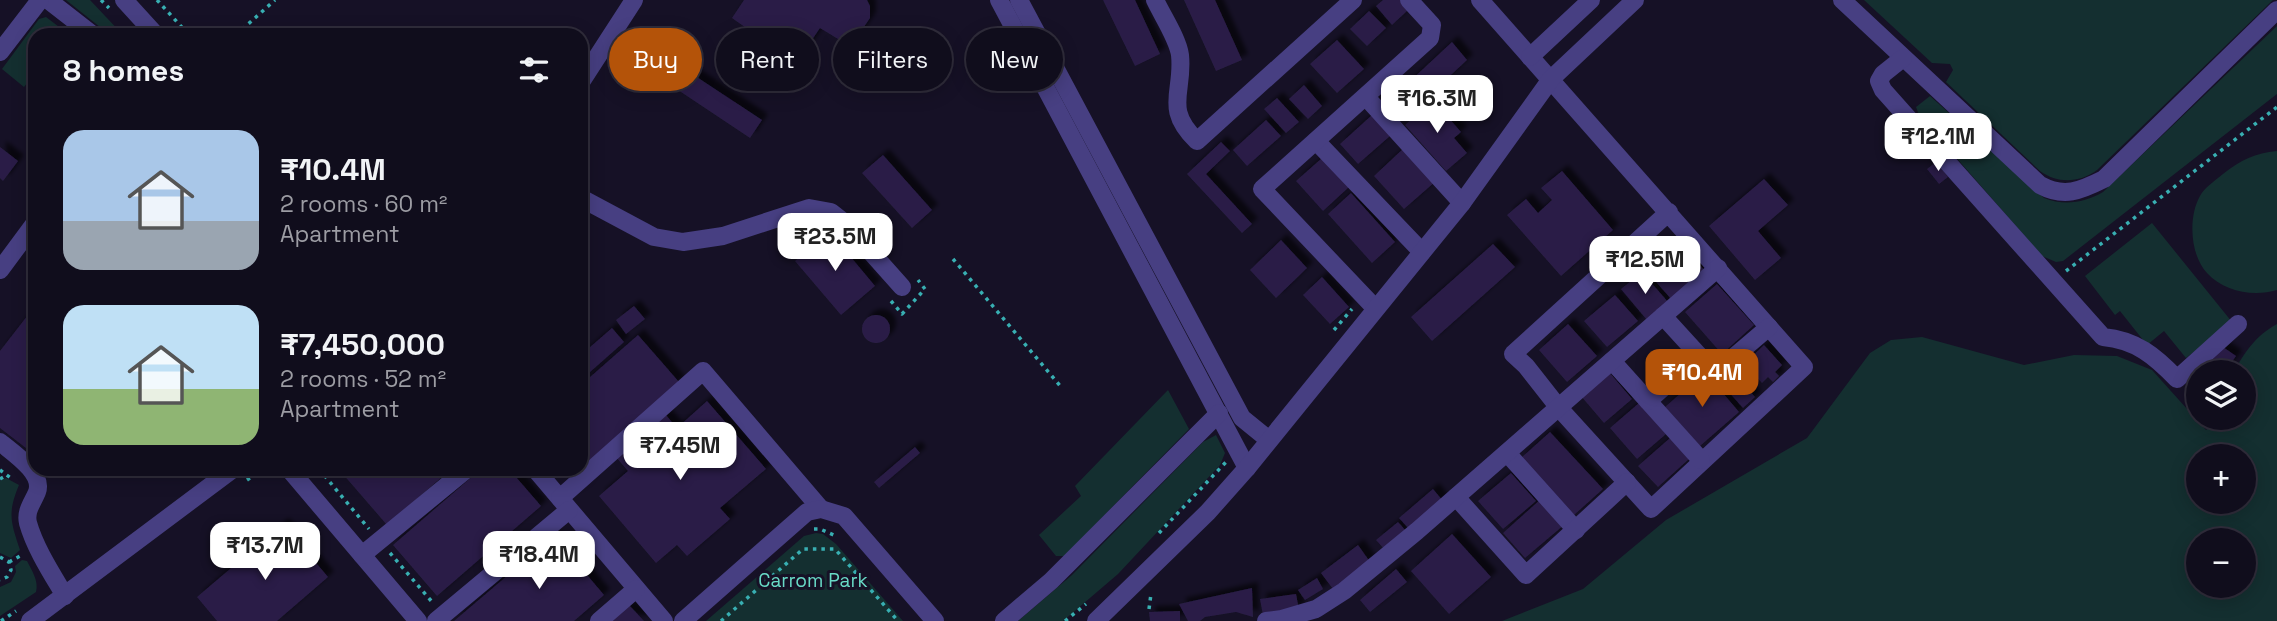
<!DOCTYPE html>
<meta charset="utf-8">
<style>
:root{--surface:#100d1c;--page:#191625;--text:#f1f3f6;--muted:#9c9ca3;--line:#302d3b;--accent:#b45309}
body{margin:0;font-family:"Space Grotesk",sans-serif;background:var(--page);color:var(--text);height:100vh;display:flex;flex-direction:column;font-size:26px;white-space:nowrap}
*{box-sizing:border-box;margin:0}
p{font-size:23px;color:var(--muted)}
.icon{flex:none;width:38px;height:38px;fill:none;stroke:currentColor;stroke-width:2;stroke-linecap:round;stroke-linejoin:round}
.map{position:relative;flex:1;overflow:hidden}
.sheet{position:absolute;left:28px;top:28px;width:560px;height:448px;display:flex;flex-direction:column;background:var(--surface);border-radius:21px;box-shadow:0 4px 18px #0003,0 0 0 2px var(--line)}
.sheet>*{flex:none}
.banner{position:absolute;left:609px;top:28px;width:665px;height:63px;display:flex;gap:14px}
.controls{position:absolute;left:2186px;top:360px;display:grid;gap:14px}
.controls a{display:grid;place-items:center;width:70px;height:70px;border-radius:50%;background:var(--surface);box-shadow:0 4px 18px #0003,0 0 0 2px var(--line);font-size:35px}
.price{position:absolute;translate:-50% -60px;padding:0 16px;border-radius:14px;background:#fff;color:#222;font-size:23px;line-height:46px;filter:drop-shadow(0 2px 4px #0008)}
.price::after{content:'';position:absolute;left:50%;top:42px;width:21px;height:16px;margin-left:-10px;background:inherit;clip-path:polygon(0 0,100% 0,50% 100%)}
.price.selected{background:var(--accent);color:#fff}
ul{padding:0;list-style:none}
li{display:flex;align-items:center;gap:21px;height:175px;padding:0 35px}
li span{display:grid;place-items:center;flex:none;width:196px;height:140px;border-radius:21px;color:#555}
li>.icon{margin-inline-start:auto}
span .icon{width:84px;height:84px;fill:#fffc;stroke-width:1}
li b{font-size:30px}
h2{display:flex;justify-content:space-between;align-items:center;height:84px;padding:0 35px;font-size:30px}
.chip{padding:0 24px;border-radius:32px;background:var(--surface);box-shadow:0 4px 18px #0003,0 0 0 2px var(--line);font-size:24px;line-height:63px}
.chip.selected{background:var(--accent);color:#fff}
.map>svg:first-child{display:block}
</style>
<div class="map">
<svg width="2277" height="621" viewBox="0 0 2277 621">
<defs>
<filter id="shadow"><feDropShadow dx="6" dy="-6" stdDeviation="2" flood-color="#0009"/></filter>
</defs>
<rect width="100%" height="100%" fill="#161126"/>
<g fill="#142f30" fill-rule="evenodd">
<polygon points="66,0 90,0 123,35 110,35"/>
<path d="M1864,0H2273L2097,170C2079,183 2058,184 2040,171L1946,82L1953,70L1950,64L1932,63Z"/>
<polygon points="46,17 67,33 65,35 35,35 35,73 24,87 2,69 39,19"/>
<path d="M2277,26V94L2063,261L2056,262L2042,256L1919,115L1916,107L1930,96L2044,198C2064,206 2084,203 2103,192Z"/>
<path d="M2277,151V290C2254,297 2224,292 2207,273C2190,255 2188,217 2200,196C2204,188 2216,180 2223,174C2241,160 2255,153 2277,151Z"/>
<polygon points="2152,223 2232,322 2186,358 2164,331 2147,345 2120,311 2115,315 2085,276"/>
<path d="M2277,324V621H1502L1583,589L1666,520L1807,438L1870,353L1891,340L1922,337L2024,365L2074,355L2117,356L2152,370L2206,430L2220,418H2244V373H2233C2245,352 2255,336 2277,324ZM2198,457H2244V502H2198ZM2198,541H2244V586H2198Z"/>
<polygon points="1168,390 1189,429 1064,556 1056,556 1039,535 1081,496 1075,486"/>
<polygon points="1216,435 1225,453 1220,465 1118,574 1063,621 1018,621 1072,575 1203,442"/>
<path d="M6,478L19,485C7,514 11,522 20,550L11,558L0,553V481Z"/>
<polygon points="816,533 823,534 836,544 903,621 706,621 804,536"/>
<path d="M22,560L27,561C32,571 39,581 36,592L0,616V587L11,582L16,572L15,566Z"/>
</g>
<g fill="#2a1e46" filter="url(#shadow)">
<polygon points="744,0 867,0 870,6 870,18 859,34 850,38 838,39 820,28 796,63 732,18"/>
<polygon points="1103,0 1135,0 1160,54 1135,66"/>
<polygon points="1184,0 1215,0 1242,60 1216,71"/>
<polygon points="1383,0 1400,0 1408,10 1392,25 1376,6"/>
<polygon points="1369,11 1386,28 1367,46 1350,29"/>
<polygon points="639,39 762,120 750,138 627,56"/>
<polygon points="1337,40 1364,69 1337,93 1310,64"/>
<polygon points="1452,42 1467,60 1409,114 1393,97"/>
<polygon points="1304,85 1322,106 1308,119 1289,99"/>
<polygon points="1277,98 1299,122 1286,133 1264,109"/>
<polygon points="1433,100 1461,132 1454,138 1467,153 1446,171 1405,125"/>
<polygon points="1372,115 1390,136 1358,164 1340,144"/>
<polygon points="1266,120 1281,136 1247,166 1233,150"/>
<polygon points="1221,142 1230,151 1206,174 1252,224 1242,233 1187,174"/>
<polygon points="0,147 18,161 3,181 0,178"/>
<polygon points="1405,147 1436,181 1404,209 1374,176"/>
<polygon points="883,155 932,210 912,228 862,173"/>
<polygon points="1322,158 1349,187 1323,211 1296,181"/>
<polygon points="1936,162 1948,177 1939,184 1927,169"/>
<polygon points="1562,171 1613,230 1561,276 1507,215 1526,199 1538,213 1552,200 1541,188"/>
<polygon points="1764,179 1788,205 1758,231 1781,258 1755,280 1709,226"/>
<polygon points="1351,193 1395,242 1372,263 1328,214"/>
<polygon points="830,232 875,286 841,315 795,261"/>
<polygon points="1677,238 1705,271 1672,300 1643,267"/>
<polygon points="1281,240 1307,268 1276,298 1250,270"/>
<polygon points="1493,244 1515,267 1432,341 1411,317"/>
<polygon points="1642,272 1668,302 1647,320 1621,289"/>
<polygon points="1322,277 1349,307 1330,324 1303,295"/>
<polygon points="1717,284 1754,325 1722,354 1685,312"/>
<polygon points="1615,295 1638,321 1607,347 1584,321"/>
<polygon points="35,306 35,455 0,428 0,351"/>
<polygon points="634,306 645,319 626,334 616,320"/>
<circle cx="876" cy="329" r="14"/>
<polygon points="1568,324 1597,356 1567,382 1539,350"/>
<polygon points="612,328 624,342 581,380 581,355"/>
<polygon points="638,335 679,382 581,468 581,385"/>
<polygon points="1764,345 1782,365 1775,372 1779,376 1773,382 1768,377 1762,383 1744,364"/>
<polygon points="2220,345 2236,356 2224,373 2201,373"/>
<polygon points="1732,371 1755,397 1743,408 1720,382"/>
<polygon points="1609,372 1632,399 1604,423 1581,396"/>
<polygon points="1705,372 1739,412 1700,446 1665,407"/>
<polygon points="707,401 766,469 720,508 730,519 687,556 677,545 656,563 599,496 628,471 615,456 665,414 677,428"/>
<polygon points="1639,403 1666,434 1637,459 1610,428"/>
<polygon points="1550,432 1603,489 1574,515 1521,458"/>
<polygon points="1670,438 1689,459 1658,487 1638,466"/>
<polygon points="915,447 920,453 879,488 874,482"/>
<polygon points="347,469 451,469 387,525 342,473"/>
<polygon points="481,469 509,469 541,506 437,596 393,545"/>
<polygon points="1511,473 1536,501 1503,529 1478,501"/>
<polygon points="1433,489 1443,501 1410,530 1399,518"/>
<polygon points="1541,499 1564,525 1525,558 1503,533"/>
<polygon points="1398,522 1406,531 1385,550 1376,540"/>
<polygon points="283,524 328,577 277,621 217,621 197,597"/>
<polygon points="1452,534 1491,577 1449,614 1411,571"/>
<polygon points="554,536 604,595 574,621 454,621"/>
<polygon points="1358,545 1370,562 1333,589 1321,573"/>
<polygon points="1396,569 1407,582 1370,612 1360,600"/>
<polygon points="1317,578 1323,589 1305,600 1298,590"/>
<polygon points="1252,588 1253,617 1236,612 1205,617 1200,621 1188,621 1179,604"/>
<polygon points="1296,594 1299,610 1263,615 1260,599"/>
<polygon points="629,605 644,621 612,621"/>
<polygon points="1180,611 1180,621 1150,621 1149,612"/>
</g>
<g fill="none" stroke-linecap="round" stroke-linejoin="round">
<g stroke="#38afb2" stroke-width="3.5" stroke-dasharray="3.5 5" stroke-linecap="butt">
<polyline points="101,0 109,8"/>
<polyline points="157,0 189,35"/>
<polyline points="236,35 275,0"/>
<polyline points="953,259 1062,388"/>
<polyline points="2066,271 2277,107"/>
<polyline points="891,301 902,314 925,289 918,280"/>
<polyline points="1334,330 1352,309"/>
<polyline points="319,469 369,529"/>
<polyline points="0,470 12,479"/>
<polyline points="0,479 7,475"/>
<polyline points="247,480 263,469"/>
<polyline points="814,529 820,529 836,536"/>
<polyline points="1159,533 1226,462"/>
<polyline points="390,553 433,603"/>
<polyline points="0,557 9,562 11,570 7,577 0,580"/>
<polyline points="9,562 22,555"/>
<polyline points="1149,609 1151,594"/>
<polyline points="1,621 16,611"/>
<polyline points="721,621 803,549 835,549 898,621"/>
<polyline points="1065,621 1086,604"/>
</g>
<g stroke="#473f82" stroke-width="18">
<polyline points="48,0 93,35"/>
<polyline points="124,0 156,35"/>
<polyline points="999,0 1247,468"/>
<polyline points="1019,0 1242,418 1269,440"/>
<path d="M1155,0C1162,15 1178,39 1180,55C1184,93 1163,108 1197,141L1353,0"/>
<polyline points="1480,0 1804,367 1651,509 1559,408 1526,366 1513,354 1669,212"/>
<path d="M1842,0L2040,185C2064,198 2080,191 2104,179L2277,10"/>
<polyline points="0,52 40,0"/>
<polyline points="1530,57 1591,0"/>
<path d="M1903,58L1883,74L1879,81L1883,90L2103,337C2136,340 2155,356 2177,379L2238,324"/>
<polyline points="581,82 634,0"/>
<polyline points="1366,97 1462,203"/>
<polyline points="1316,141 1422,252"/>
<polyline points="581,198 654,237 683,242 723,236 809,208 831,212 845,223 902,287"/>
<polyline points="873,231 877,228"/>
<polyline points="0,270 35,223"/>
<polyline points="1375,308 1262,189 1430,38 1432,25 1409,0"/>
<polyline points="1663,316 1715,373 1769,327"/>
<polyline points="1612,361 1701,460"/>
<polyline points="1648,401 1699,356"/>
<path d="M0,442C13,453 44,473 37,492C33,502 25,511 28,523C35,548 52,574 65,596"/>
<polyline points="1507,453 1576,530"/>
<polyline points="289,469 418,621"/>
<polyline points="535,469 664,621"/>
<polyline points="1456,497 1526,575 1627,482"/>
<polyline points="560,498 703,371 821,509"/>
<polyline points="362,555 467,469"/>
<polyline points="30,621 233,469"/>
<polyline points="436,621 569,510"/>
<polyline points="599,621 636,589"/>
<polyline points="683,621 807,512 821,509 844,516 935,621"/>
<polyline points="1004,621 1051,581 1219,413"/>
<polyline points="1096,621 1208,512 1247,468 1462,203 1551,79 1635,0"/>
<polyline points="1266,621 1282,619 1316,609 1344,591 1417,531 1718,268"/>
</g>
</g>
<g text-anchor="middle" dominant-baseline="central" stroke-width="6" stroke-linejoin="round" paint-order="stroke">
<g font-size="19" fill="#68d9c6" stroke="#161126">
<text x="813" y="580">Carrom Park</text>
</g>
</g>
</svg>
<div class="controls">
<a><svg class="icon" aria-label="layers" viewBox="0 0 24 24"><path d="M12 4l9 5-9 5-9-5zM3 14l9 5 9-5"/></svg></a>
<a>+</a>
<a>−</a>
</div>
<b class="price" style="left:1437px;top:135px">₹16.3M</b>
<b class="price" style="left:1938px;top:173px">₹12.1M</b>
<b class="price" style="left:835px;top:273px">₹23.5M</b>
<b class="price" style="left:1645px;top:296px">₹12.5M</b>
<b class="price selected" style="left:1702px;top:409px">₹10.4M</b>
<b class="price" style="left:680px;top:482px">₹7.45M</b>
<b class="price" style="left:265px;top:582px">₹13.7M</b>
<b class="price" style="left:539px;top:591px">₹18.4M</b>
<div class="banner">
<a class="chip selected">Buy</a>
<a class="chip">Rent</a>
<a class="chip">Filters</a>
<a class="chip">New</a>
</div>
<section class="sheet">
<h2>8 homes<svg class="icon" aria-label="filters" viewBox="0 0 24 24"><path d="M4 7h16M4 17h16"/><circle cx="9" cy="7" r="2"/><circle cx="15" cy="17" r="2"/></svg></h2>
<ul>
<li><span style="background:linear-gradient(#a9c7e8 65%,#9aa5b1 0)"><svg class="icon" aria-label="home" viewBox="0 0 24 24"><path d="M3 11l9-7 9 7M6 9v11h12V9"/></svg></span><div><b>₹10.4M</b><p>2 rooms · 60 m²</p><p>Apartment</p></div></li>
<li><span style="background:linear-gradient(#bfe0f5 60%,#8fb573 0)"><svg class="icon" aria-label="home" viewBox="0 0 24 24"><path d="M3 11l9-7 9 7M6 9v11h12V9"/></svg></span><div><b>₹7,450,000</b><p>2 rooms · 52 m²</p><p>Apartment</p></div></li>
</ul>
</section>
</div>
